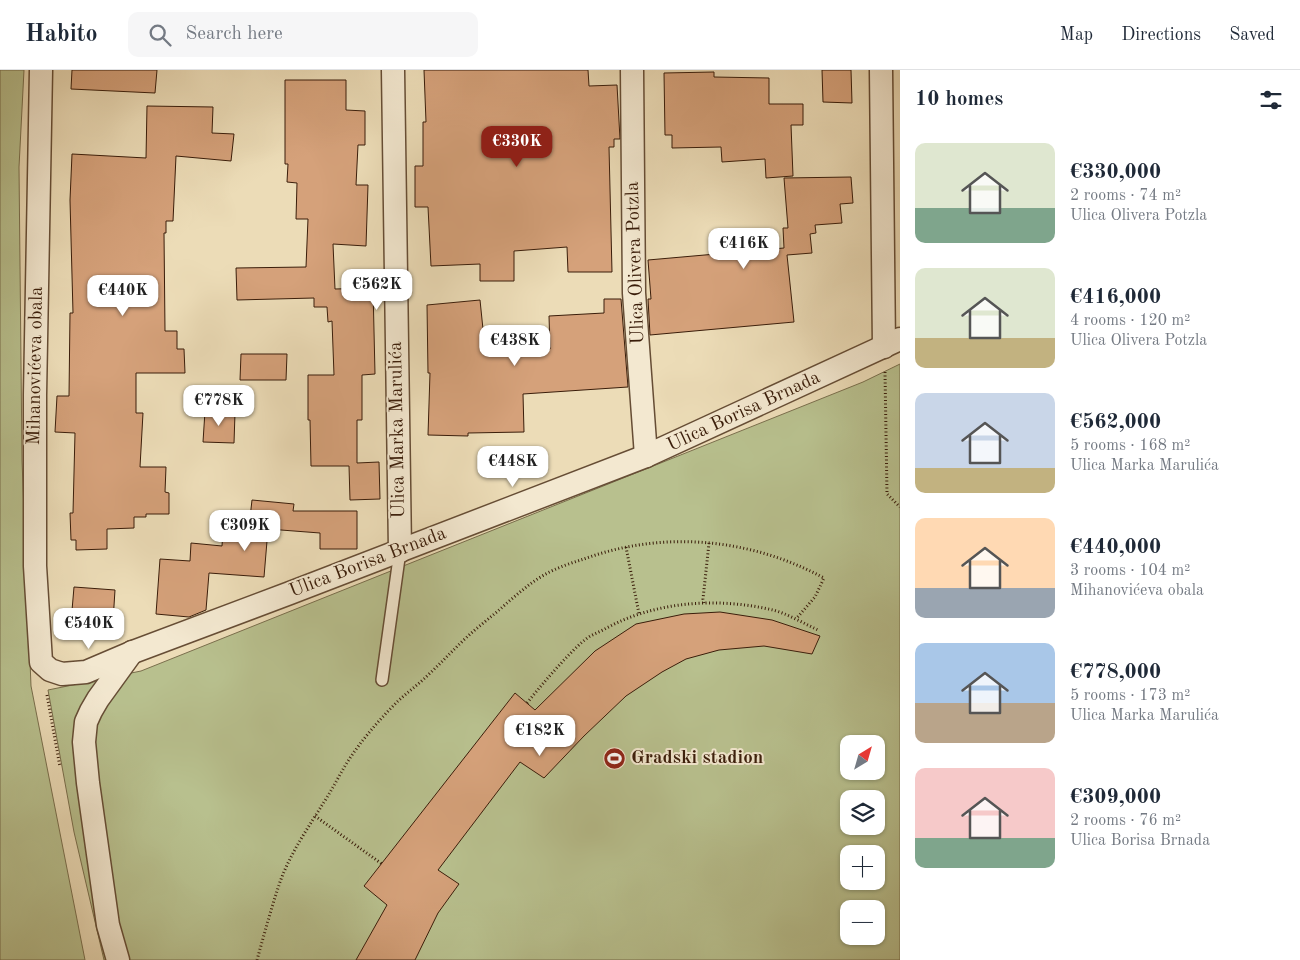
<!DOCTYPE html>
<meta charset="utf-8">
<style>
:root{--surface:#fff;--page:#f6f6f7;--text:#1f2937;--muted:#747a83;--line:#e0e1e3;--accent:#8f2418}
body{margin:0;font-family:"Old Standard TT",serif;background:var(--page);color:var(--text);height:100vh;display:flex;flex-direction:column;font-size:19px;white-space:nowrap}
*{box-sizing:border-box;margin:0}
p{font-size:16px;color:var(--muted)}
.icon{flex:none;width:28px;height:28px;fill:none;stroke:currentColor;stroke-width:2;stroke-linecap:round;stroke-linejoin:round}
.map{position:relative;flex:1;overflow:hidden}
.panel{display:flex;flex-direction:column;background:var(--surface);width:400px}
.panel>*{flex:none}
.needle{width:32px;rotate:37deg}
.controls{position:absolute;left:840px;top:665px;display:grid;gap:10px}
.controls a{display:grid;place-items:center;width:45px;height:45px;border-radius:10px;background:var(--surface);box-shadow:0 1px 4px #0004;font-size:25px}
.price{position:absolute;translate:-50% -42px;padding:0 11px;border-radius:10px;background:#fff;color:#222;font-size:16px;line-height:32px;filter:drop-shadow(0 1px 2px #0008)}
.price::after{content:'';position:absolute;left:50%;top:30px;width:15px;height:11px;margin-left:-8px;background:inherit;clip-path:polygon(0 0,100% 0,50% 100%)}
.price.active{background:var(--accent);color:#fff}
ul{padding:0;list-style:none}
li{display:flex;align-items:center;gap:15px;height:125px;padding:0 15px}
li span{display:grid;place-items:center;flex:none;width:140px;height:100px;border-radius:10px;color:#555}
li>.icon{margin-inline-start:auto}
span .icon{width:60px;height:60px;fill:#fffc;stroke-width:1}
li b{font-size:21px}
h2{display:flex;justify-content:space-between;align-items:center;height:60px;padding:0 15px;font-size:21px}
header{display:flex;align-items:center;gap:30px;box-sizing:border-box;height:70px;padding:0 25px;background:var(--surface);border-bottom:1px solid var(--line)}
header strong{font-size:24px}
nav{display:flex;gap:28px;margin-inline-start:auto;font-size:18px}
.search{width:350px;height:45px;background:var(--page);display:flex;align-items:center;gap:12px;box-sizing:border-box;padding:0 18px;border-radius:10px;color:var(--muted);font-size:19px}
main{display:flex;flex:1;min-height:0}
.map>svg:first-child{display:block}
</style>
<header>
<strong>Habito</strong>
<div class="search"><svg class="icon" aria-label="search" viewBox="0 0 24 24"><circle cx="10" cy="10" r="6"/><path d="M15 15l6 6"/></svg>Search here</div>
<nav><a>Map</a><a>Directions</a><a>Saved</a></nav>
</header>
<main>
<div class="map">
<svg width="900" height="890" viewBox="0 0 900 890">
<rect width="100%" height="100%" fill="#ecdcb7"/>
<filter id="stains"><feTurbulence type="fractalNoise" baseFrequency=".004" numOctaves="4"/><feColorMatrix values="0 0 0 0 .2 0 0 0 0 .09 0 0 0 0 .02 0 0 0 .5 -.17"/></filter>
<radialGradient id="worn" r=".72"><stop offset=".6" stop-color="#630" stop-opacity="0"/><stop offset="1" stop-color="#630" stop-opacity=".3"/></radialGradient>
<g fill="#b8c08e" stroke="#796e4c" fill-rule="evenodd">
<polygon points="0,0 24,0 19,97 22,391 31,616 85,890 0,890"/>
<path d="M900,294V890H104L74,762L48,620L141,601L863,312ZM849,674H876V701H849ZM849,729H876V756H849ZM849,784H876V811H849ZM849,839H876V866H849Z"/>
</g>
<g fill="#d5a17a" stroke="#3a1d0a">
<polygon points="72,0 157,0 155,23 71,19"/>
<polygon points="424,0 588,0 589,16 617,15 620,69 614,69 614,77 609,77 612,202 568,202 567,177 514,181 514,211 480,211 480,194 431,196 428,137 415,137 415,96 423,96 423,52 426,52"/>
<polygon points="822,0 851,0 852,33 823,32"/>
<polygon points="714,2 714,7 769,8 769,34 803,34 803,55 791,55 793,106 766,108 765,89 722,92 721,77 672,78 672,65 665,65 664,3"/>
<polygon points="285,10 346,10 346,40 365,41 365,75 358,75 356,115 368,115 366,176 333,174 335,219 373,218 375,304 362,305 362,350 357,350 357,393 379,392 380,429 350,430 349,396 311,396 310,350 308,350 308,305 334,305 332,251 328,252 327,237 314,237 314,228 237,230 236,198 306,197 308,149 296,149 297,113 287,112 288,94 285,94"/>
<polygon points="147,36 213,37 212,63 234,64 231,91 176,86 173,151 166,151 166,163 164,163 165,261 177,261 177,279 184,279 185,303 136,303 136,343 143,343 140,397 166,397 165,422 169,423 169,444 146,444 146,447 134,447 134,458 107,459 107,479 76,480 76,470 71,470 70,443 73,443 75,363 55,362 57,326 69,326 70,243 73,243 70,130 72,84 146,88"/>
<polygon points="851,107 853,133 840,134 842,153 815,155 816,163 810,164 812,183 787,185 794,252 650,265 648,229 651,229 648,190 784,178 783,158 788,158 784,108"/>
<polygon points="604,229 621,229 628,317 523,324 524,362 468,363 468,366 428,365 430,303 428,303 427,235 480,230 484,269 488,268 488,283 550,279 549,246 604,243"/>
<polygon points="241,284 287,284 286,310 240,310"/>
<polygon points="205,341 235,343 234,373 203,372"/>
<polygon points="252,430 294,434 293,441 357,441 357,479 320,479 320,463 268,459 264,507 209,503 206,540 189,547 156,544 160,489 190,491 191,473 222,476 224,446 250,448"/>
<polygon points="74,517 115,520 112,567 70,564"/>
<polygon points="720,542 772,550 820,566 812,584 764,576 719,580 686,589 662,602 626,626 584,666 544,708 520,692 438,800 459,814 438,843 415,890 356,890 387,835 364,816 515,623 535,640 595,581 636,554 684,544"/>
</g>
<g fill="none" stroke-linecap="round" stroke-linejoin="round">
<defs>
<polyline id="lane" points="382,610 400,481"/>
<g id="street">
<polyline points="41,0 35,325 35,496 41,592 50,600 62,604 86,602 133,582 290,523 646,386 900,269"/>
<polyline points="393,0 400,481"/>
<polyline points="632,0 634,223 646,386"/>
<polyline points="881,0 884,277"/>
<polyline points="118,890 108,855 88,713 84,672 86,652 91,641 98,629 132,582"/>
</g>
</defs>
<use href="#lane" stroke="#664d35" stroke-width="14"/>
<use href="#street" stroke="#664d35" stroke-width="25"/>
<g stroke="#3a1d0a" stroke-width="3" stroke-dasharray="1 2.5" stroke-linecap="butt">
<polyline points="885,302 887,424 900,437"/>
<polyline points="626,477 639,544"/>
<polyline points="704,533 703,529 709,473"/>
<polyline points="47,625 60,697"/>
<path d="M527,633C539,618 551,604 564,590C571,583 578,575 586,569C591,565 597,563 603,560C654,531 717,527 773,540C788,544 803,553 818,560"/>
<polyline points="315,746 382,794"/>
<path d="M257,890C264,865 271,839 279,815C289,785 308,758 324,732C333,718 340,704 348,691C361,671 378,651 396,633C406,623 418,615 428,605C442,592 454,579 468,566C480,555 494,545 507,533C519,523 530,513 544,505C556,498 571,493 584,489C663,460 750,468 824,508L815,527L796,549"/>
</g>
<use href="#lane" stroke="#f3e8d0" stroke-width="11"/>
<use href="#street" stroke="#f3e8d0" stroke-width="22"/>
</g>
<defs>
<symbol id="stadium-disc" viewBox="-11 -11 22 22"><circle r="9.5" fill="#8f2418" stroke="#f3e8d0"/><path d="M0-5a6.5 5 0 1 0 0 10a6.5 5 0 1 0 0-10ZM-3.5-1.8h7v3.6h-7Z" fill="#fff"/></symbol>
</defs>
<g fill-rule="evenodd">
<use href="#stadium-disc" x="602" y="676" width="25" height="25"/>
</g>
<g text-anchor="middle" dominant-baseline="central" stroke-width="4" stroke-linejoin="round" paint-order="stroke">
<g font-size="19" fill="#3a1d0a" stroke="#f3e8d0">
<text transform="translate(636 193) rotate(-92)">Ulica Olivera Potzla</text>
<text transform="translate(36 296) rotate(-89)">Mihanovićeva obala</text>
<text transform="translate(744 342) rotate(-25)">Ulica Borisa Brnada</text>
<text transform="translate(398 360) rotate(-91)">Ulica Marka Marulića</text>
<text transform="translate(368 493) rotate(-21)">Ulica Borisa Brnada</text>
</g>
<g font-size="19" font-weight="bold" fill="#3a1d0a" stroke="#f3e8d0" text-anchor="start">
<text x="631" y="688">Gradski stadion</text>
</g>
</g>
<rect width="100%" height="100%" filter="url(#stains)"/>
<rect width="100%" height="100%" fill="url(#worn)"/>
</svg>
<div class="controls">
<a><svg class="needle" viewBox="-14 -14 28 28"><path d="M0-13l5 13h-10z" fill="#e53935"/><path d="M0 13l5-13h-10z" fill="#747a83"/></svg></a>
<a><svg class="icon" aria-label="layers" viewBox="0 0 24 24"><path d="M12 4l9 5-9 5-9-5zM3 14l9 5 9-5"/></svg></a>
<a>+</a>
<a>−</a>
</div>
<b class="price active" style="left:517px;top:98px">€330K</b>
<b class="price" style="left:744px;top:200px">€416K</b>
<b class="price" style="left:377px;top:241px">€562K</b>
<b class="price" style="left:123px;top:247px">€440K</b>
<b class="price" style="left:515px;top:297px">€438K</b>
<b class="price" style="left:219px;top:357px">€778K</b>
<b class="price" style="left:513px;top:418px">€448K</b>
<b class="price" style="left:245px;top:482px">€309K</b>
<b class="price" style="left:89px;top:580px">€540K</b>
<b class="price" style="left:540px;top:687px">€182K</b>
</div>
<section class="panel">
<h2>10 homes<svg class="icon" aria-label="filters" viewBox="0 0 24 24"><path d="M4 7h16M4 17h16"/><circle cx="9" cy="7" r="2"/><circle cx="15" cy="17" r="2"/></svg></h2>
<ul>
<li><span style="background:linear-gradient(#dfe7d0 65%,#7fa58c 0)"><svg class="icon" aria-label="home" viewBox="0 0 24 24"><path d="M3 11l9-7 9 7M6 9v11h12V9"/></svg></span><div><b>€330,000</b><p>2 rooms · 74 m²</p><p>Ulica Olivera Potzla</p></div></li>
<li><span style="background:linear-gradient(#dfe7d0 70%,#c2b280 0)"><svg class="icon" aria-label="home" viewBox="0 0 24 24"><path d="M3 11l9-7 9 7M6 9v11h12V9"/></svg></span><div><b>€416,000</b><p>4 rooms · 120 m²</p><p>Ulica Olivera Potzla</p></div></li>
<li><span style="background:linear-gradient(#c9d6e8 75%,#c2b280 0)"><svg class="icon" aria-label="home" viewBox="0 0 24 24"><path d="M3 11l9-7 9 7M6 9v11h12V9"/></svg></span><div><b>€562,000</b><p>5 rooms · 168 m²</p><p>Ulica Marka Marulića</p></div></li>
<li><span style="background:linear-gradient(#ffd9b3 70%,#9aa5b1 0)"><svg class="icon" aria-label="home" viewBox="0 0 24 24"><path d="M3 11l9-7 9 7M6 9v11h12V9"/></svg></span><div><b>€440,000</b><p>3 rooms · 104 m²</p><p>Mihanovićeva obala</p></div></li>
<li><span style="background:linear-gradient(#a9c7e8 60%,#b9a48a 0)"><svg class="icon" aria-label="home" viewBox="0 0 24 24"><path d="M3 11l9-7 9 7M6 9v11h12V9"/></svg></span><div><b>€778,000</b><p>5 rooms · 173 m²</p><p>Ulica Marka Marulića</p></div></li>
<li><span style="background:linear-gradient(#f6c9c9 70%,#7fa58c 0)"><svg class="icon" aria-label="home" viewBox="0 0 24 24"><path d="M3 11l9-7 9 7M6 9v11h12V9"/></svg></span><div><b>€309,000</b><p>2 rooms · 76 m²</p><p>Ulica Borisa Brnada</p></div></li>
</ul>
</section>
</main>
